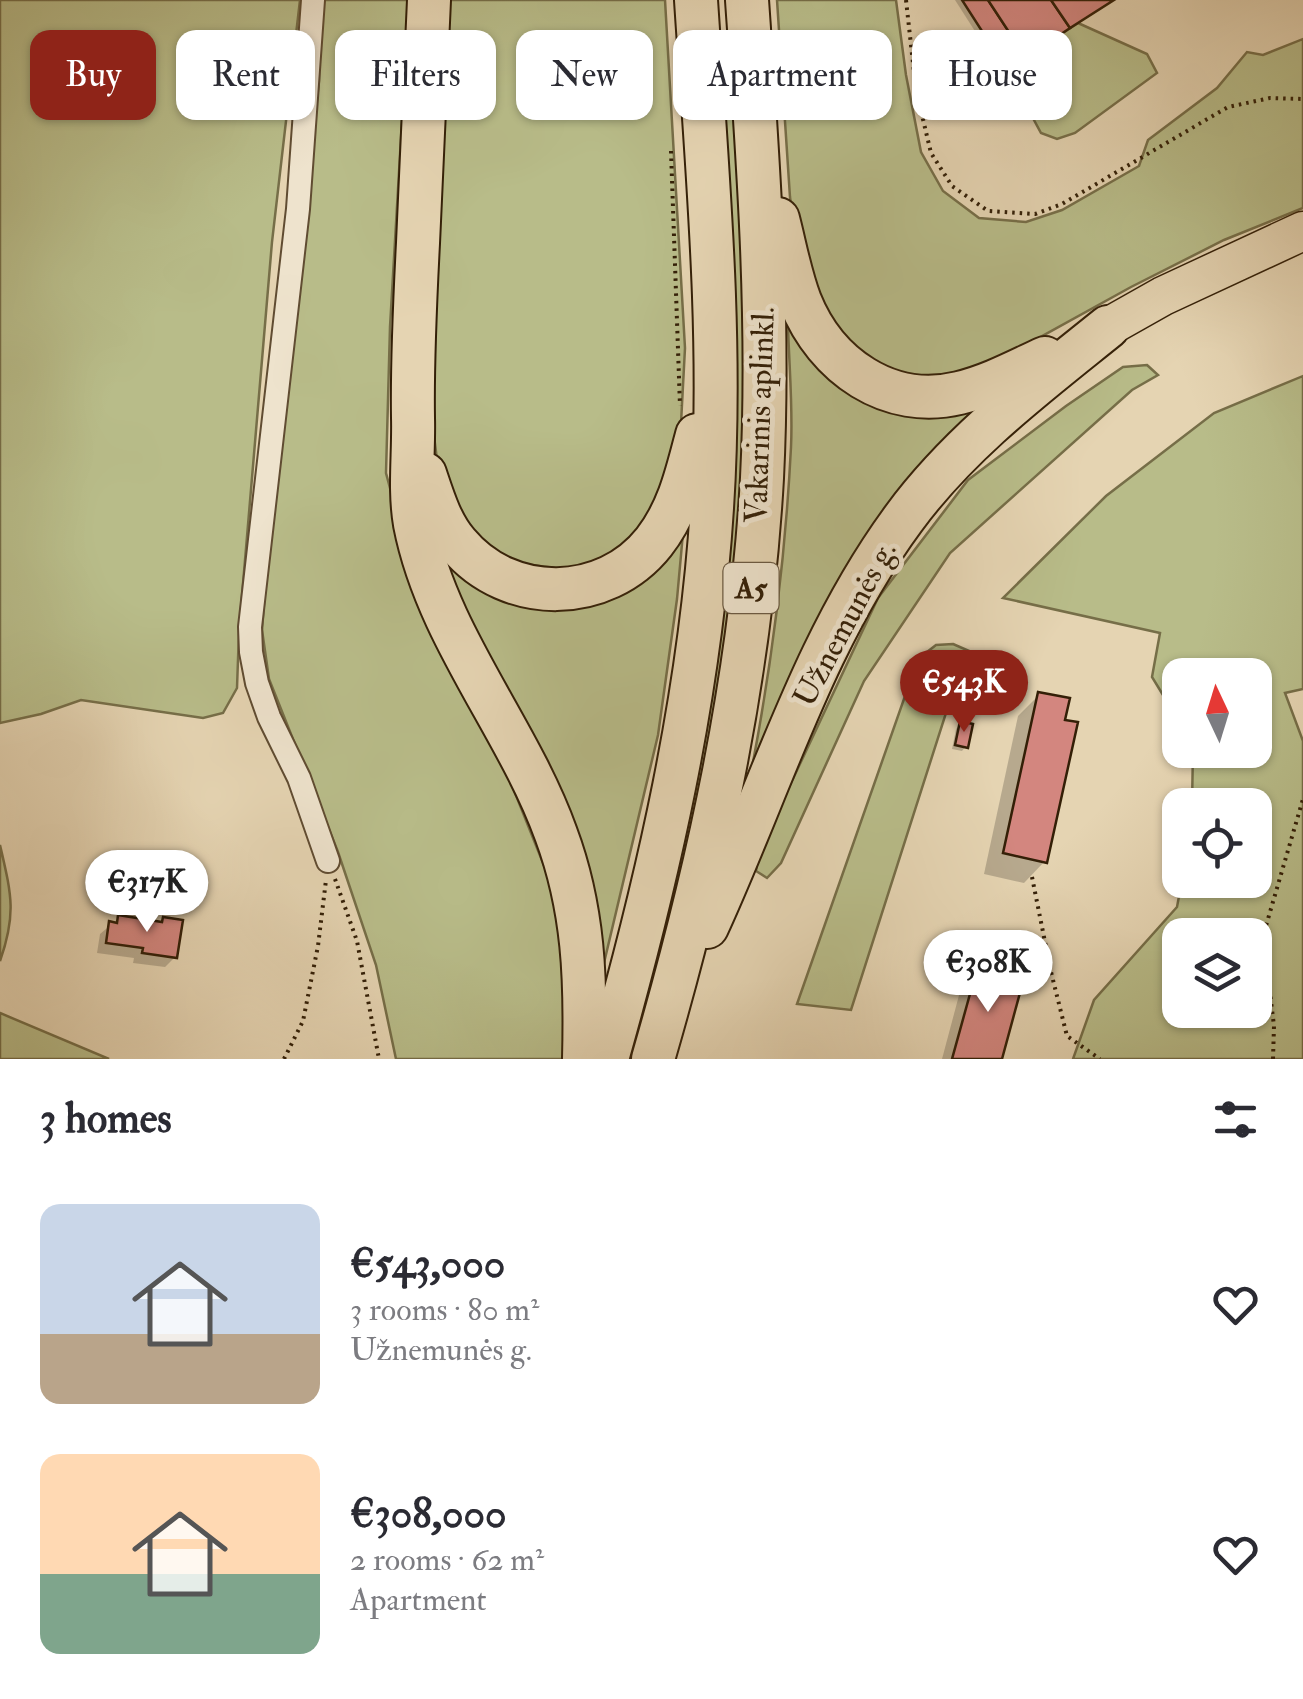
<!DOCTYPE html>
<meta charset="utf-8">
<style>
:root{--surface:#fff;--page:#f7f7f7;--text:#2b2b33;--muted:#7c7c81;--accent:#8f2418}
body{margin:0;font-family:"IM FELL Double Pica",serif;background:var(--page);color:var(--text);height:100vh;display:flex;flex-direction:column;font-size:38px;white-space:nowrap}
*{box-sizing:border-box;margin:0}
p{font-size:32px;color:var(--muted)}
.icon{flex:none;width:55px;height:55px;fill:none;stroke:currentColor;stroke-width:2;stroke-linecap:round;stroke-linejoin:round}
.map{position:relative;height:1059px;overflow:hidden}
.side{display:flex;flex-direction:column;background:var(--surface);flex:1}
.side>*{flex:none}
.banner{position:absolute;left:30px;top:30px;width:1245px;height:90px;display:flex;gap:20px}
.needle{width:65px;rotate:356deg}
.fabs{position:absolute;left:1162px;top:658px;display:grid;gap:20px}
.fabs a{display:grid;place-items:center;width:110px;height:110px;border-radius:20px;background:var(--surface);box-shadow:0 2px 8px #0004;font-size:50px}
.price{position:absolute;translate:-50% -85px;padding:0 22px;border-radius:35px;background:#fff;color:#222;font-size:32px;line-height:65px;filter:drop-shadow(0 2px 5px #0008)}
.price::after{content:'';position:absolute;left:50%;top:60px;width:30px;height:22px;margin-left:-15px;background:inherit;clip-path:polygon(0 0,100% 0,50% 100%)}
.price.active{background:var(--accent);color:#fff}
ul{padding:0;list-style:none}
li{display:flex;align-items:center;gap:30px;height:250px;padding:0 40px}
li span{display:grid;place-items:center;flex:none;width:280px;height:200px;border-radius:20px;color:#555}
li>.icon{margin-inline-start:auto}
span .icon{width:120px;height:120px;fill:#fffc;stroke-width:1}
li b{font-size:42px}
h2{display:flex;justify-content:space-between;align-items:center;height:120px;padding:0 40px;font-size:42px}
.tag{padding:0 35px;border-radius:20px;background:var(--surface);box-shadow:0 2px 8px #0004;font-size:35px;line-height:90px}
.tag.active{background:var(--accent);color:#fff}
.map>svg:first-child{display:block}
</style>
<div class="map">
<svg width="1303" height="1059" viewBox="0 0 1303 1059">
<rect width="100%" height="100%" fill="#e5d4b2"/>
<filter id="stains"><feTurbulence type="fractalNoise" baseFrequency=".002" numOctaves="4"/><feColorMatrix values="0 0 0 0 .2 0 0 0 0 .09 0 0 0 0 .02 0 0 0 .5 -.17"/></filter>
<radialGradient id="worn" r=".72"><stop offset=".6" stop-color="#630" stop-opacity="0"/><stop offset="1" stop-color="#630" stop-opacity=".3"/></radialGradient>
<g fill="#b8bc89" stroke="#766e48" stroke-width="2.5" fill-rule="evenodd">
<polygon points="0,0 300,0 272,242 239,631 237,688 223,713 203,718 81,700 41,714 0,723"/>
<polygon points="320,0 409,0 390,327 386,473 423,611 509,778 551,883 564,958 564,1052 562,1059 396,1059 376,965 338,852 269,679 262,630 267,565 319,81"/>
<polygon points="445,0 665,0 685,348 680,442 644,530 587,572 491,560 440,484 430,404"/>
<polygon points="777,0 896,0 906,75 921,152 943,191 979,218 1026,222 1062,210 1139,166 1148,140 1217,88 1247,52 1263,55 1303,39 1303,208 1224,240 1131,287 979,371 934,382 890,379 836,338 796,239 790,197"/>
<polygon points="1078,23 1147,54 1157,73 1075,133 1057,139 1041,133 1007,70"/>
<polygon points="738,72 747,435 725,666 705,774 637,1059 622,1059 691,775 714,74"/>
<path d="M788,325L804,342L994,407L745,803C769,686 785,567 791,447C793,407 789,365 788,325Z"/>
<polygon points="1147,365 1158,375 1132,390 950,553 864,681 781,863 767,878 756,871 759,851 878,598 968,480 1066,406 1123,367"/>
<path d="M1303,376V689L1285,693L1303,741V1059H1073L1094,1000L1177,907L1182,880H1255V805H1192L1193,750H1255V675H1180V723L1152,677L1160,633L1003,598L1106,496L1214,413ZM1180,935H1255V1010H1180Z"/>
<polygon points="683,533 677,599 658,735 599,984 464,627 441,543 518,598"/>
<polygon points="953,644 974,653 953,691 851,1010 797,1004 918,659 936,645"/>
<path d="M0,845C11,893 17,913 0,961Z"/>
<polygon points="0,1013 109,1059 0,1059"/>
</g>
<g fill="#0003">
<polygon points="955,0 1112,0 1001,72"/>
<polygon points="1039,695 1045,861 1024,883 984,874 1018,716"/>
<polygon points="961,724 966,746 962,751 952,749 956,729"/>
<polygon points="119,918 159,924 164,919 175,957 165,967 133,963 134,958 97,953 100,934"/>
<polygon points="979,968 999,1059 942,1059 962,984"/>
</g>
<g fill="#d3867f" stroke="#331f07" stroke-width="2.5">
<polygon points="962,0 988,0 1026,58 1007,70"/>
<polygon points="988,0 1051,0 1070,28 1026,58"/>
<polygon points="1051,0 1114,0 1070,28"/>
<polygon points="1038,692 1070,698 1065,720 1078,722 1047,863 1003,853"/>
<polygon points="960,721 973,724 968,748 955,745"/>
<polygon points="118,915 162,922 163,917 183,920 177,958 142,953 143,948 106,943 109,921 117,923"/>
<polygon points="978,965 1024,978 1002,1059 952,1059"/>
</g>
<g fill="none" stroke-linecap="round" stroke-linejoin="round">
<defs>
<polyline id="street" points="313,0 298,209 250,627 251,652 257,683 269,717 299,778 328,861"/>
<polyline id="primary" points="1108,327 1163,296 1303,231"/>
<g id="highway">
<path d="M429,0C426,81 422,162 418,243C415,301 412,359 413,418C414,453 409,490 415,524C437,637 518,728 556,834C584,909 586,980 584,1059"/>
<path d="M778,219C785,246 790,275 800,301C826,366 889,410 959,393C989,386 1017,371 1045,358"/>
<path d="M425,474C433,498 441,525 458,544C509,605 605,604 654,542C679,510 687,473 697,435"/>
<path d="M707,927C770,790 813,641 904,518C959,443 1036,385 1108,327"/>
<path d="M607,1059C658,879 700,696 712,508C723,339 707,169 696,0"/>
<path d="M653,1059C708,870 751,675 762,478C770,318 758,159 747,0"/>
</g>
</defs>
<use href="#street" stroke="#604c32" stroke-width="26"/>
<use href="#primary" stroke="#331f07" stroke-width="41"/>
<use href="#highway" stroke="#331f07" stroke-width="46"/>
<g stroke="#331f07" stroke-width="4" stroke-dasharray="2.5 5" stroke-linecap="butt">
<polyline points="906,0 916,90 931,153 952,186 988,211 1035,214 1062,204 1228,107 1270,98 1303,99"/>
<polyline points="671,151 680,406"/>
<polyline points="1032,877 1051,972 1067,1036 1100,1059"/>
<polyline points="335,879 357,941 379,1059"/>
<polyline points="284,1059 303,1021 318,946 326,880"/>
<polyline points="1273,1059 1274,1026 1263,936 1303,799"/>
</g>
<use href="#street" stroke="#eee3cd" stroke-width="22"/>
<use href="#primary" stroke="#e5d4b2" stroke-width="38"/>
<use href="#highway" stroke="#e5d4b2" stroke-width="42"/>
</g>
<g text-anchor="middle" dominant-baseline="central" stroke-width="10" stroke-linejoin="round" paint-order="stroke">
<rect fill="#eee3cd" stroke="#6b5a42" stroke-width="2.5" x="723.5" y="563" width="55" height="50" rx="8"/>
<g font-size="30" font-weight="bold" fill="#331f07">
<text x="751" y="588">A5</text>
</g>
<g font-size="32" fill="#331f07" stroke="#eee3cd">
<text transform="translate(760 415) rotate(-88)">Vakarinis aplinkl.</text>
<text transform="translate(845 624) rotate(-62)">Užnemunės g.</text>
</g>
</g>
<rect width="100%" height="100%" filter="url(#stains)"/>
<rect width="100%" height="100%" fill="url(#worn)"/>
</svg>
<div class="fabs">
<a><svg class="needle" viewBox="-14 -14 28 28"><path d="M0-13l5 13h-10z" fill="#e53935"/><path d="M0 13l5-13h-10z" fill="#7c7c81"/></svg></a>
<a><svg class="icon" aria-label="locate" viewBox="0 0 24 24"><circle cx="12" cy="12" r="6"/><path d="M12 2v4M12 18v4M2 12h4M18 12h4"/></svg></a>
<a><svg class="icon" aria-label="layers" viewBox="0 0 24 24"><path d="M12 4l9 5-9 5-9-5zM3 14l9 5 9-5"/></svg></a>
</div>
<b class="price active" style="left:964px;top:735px">€543K</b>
<b class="price" style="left:147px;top:935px">€317K</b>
<b class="price" style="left:988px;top:1015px">€308K</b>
<div class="banner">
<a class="tag active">Buy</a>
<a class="tag">Rent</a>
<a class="tag">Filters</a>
<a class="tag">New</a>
<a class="tag">Apartment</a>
<a class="tag">House</a>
</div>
</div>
<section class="side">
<h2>3 homes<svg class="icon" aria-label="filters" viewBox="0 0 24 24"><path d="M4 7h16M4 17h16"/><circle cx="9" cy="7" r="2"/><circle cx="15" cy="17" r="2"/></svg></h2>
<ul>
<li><span style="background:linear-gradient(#c9d6e8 65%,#b9a48a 0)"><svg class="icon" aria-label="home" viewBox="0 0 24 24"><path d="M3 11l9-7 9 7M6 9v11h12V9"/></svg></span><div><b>€543,000</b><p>3 rooms · 80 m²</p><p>Užnemunės g.</p></div><svg class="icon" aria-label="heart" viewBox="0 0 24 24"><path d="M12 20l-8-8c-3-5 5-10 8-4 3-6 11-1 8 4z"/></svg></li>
<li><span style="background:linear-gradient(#ffd9b3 60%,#7fa58c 0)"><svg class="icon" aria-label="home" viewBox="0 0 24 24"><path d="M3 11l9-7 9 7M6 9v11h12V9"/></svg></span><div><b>€308,000</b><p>2 rooms · 62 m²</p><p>Apartment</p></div><svg class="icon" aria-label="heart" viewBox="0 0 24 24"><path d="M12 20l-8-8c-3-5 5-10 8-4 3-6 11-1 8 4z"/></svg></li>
</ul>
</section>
